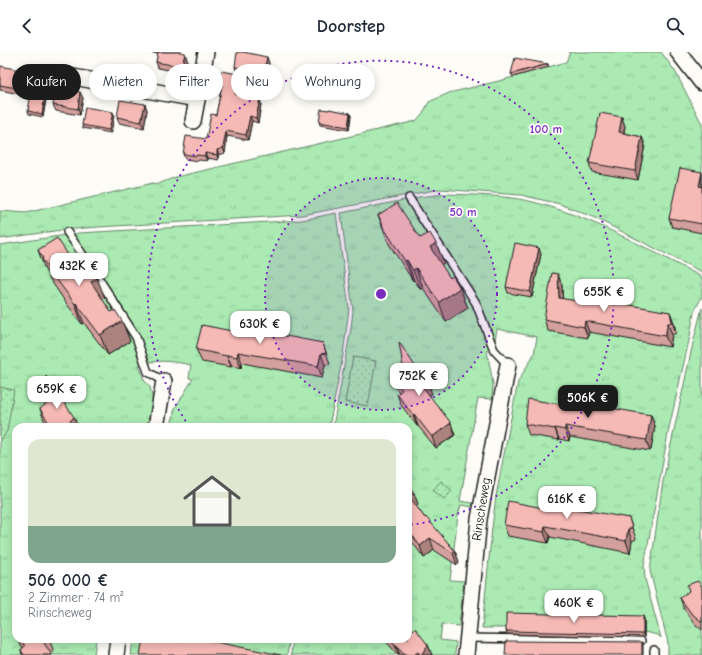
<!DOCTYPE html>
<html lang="de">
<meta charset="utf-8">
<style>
:root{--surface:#fff;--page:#f2f2f3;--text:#1f2937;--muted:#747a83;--line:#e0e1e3;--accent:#1c1c1c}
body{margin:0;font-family:"Comic Neue",sans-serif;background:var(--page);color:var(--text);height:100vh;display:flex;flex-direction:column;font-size:15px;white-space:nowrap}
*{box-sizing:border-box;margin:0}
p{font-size:13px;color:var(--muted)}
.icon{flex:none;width:22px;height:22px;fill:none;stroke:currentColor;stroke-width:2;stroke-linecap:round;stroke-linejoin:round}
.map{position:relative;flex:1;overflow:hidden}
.drawer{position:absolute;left:12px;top:371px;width:400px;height:220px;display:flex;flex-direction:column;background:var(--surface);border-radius:12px;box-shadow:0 2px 10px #0003}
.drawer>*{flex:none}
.hud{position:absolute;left:12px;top:12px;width:400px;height:36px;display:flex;gap:8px}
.price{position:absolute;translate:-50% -34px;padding:0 9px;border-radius:8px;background:#fff;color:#222;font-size:13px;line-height:26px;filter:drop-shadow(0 1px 2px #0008)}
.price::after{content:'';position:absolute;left:50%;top:24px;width:12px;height:9px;margin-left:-6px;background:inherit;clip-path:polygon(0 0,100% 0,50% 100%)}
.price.selected{background:var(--accent);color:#fff}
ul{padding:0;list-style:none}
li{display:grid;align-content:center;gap:8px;height:212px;padding:0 16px}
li+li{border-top:1px solid var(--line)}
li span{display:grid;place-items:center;height:124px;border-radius:12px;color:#555}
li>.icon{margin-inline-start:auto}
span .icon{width:72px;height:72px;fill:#fffc;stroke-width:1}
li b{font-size:17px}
.tag{padding:0 14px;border-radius:18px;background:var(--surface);box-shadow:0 2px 10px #0003;font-size:14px;line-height:36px}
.tag.selected{background:var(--accent);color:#fff}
header{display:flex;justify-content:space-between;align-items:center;height:52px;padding:0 16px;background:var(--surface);font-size:18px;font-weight:800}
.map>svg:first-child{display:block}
</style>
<header><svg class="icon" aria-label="back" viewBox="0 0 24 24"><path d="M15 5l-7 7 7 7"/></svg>Doorstep<svg class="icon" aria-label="search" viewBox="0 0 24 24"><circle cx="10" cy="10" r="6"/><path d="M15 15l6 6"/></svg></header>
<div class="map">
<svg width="702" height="603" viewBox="0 0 702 603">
<defs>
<pattern id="grass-tufts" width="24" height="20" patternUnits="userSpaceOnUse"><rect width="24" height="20" fill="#abebb3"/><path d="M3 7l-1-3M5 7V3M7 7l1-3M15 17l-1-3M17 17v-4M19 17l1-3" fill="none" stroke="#93c999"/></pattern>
<pattern id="park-dots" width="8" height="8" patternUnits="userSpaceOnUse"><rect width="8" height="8" fill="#abebb3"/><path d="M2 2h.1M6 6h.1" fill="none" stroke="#93c999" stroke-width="1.8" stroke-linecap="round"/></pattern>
</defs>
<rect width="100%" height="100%" fill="#fdfcf7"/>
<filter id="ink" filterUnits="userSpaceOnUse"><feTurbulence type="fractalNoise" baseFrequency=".025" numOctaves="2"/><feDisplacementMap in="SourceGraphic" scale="8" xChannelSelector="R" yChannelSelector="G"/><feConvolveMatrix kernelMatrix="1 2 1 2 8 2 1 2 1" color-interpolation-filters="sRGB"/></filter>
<g filter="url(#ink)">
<g fill="url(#grass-tufts)" stroke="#648468">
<polygon points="570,0 661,0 675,19 702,72 702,220 595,166 560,152 521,143 440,137 302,163 98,175 61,178 0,187 0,159 26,161 153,131 155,133 176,125 416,69 423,61 429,50 449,41 503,28 566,10"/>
<path d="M445,142C473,143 505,143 533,150C593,165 647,197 702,225V244L694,260L690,284L669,376L644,514L645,527L661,586L658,583L644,580V566L507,563V576H482L492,476L496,444L518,330L534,302L537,285L497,277L495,288L487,299L493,332L492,347L478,346L460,449L473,451V455L461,453L458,463L450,528L464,529L459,574L442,572L440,588L456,590L455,603H291L293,587H408V375H333L351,276L353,259L341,161L419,145Z"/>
<path d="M336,161L349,256L343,303L329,375H171L175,356L193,327L189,326L191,313C173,309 157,307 139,313L144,328L150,335L153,348L148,375H16V587H96L94,602L97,603H0V193L79,181L270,170L302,168Z"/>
<polygon points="702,256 702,603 668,603 668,591 650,519 663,429 693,291"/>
<polygon points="133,587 290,587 287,603 131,603"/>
</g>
<g fill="url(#park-dots)" stroke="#648468">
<polygon points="353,305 376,309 368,354 345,350"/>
<polygon points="0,335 14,338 7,379 0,390"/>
<polygon points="441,429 452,439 444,447 433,438"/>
</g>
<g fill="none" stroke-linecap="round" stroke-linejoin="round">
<defs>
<g id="lane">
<polyline points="31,23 57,28 62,23"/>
<polyline points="40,41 43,25"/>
<polyline points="409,146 476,251 494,298 508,313"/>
<polyline points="67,180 90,213 136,285 148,320 164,329"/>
<polyline points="467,586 641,589"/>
<polyline points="654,603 654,598"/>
</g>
<g id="street">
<polyline points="678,0 702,31"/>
<polyline points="62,23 197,47"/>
<polyline points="193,69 206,0"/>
<polyline points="156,375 164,329"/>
<polyline points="116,603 118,587"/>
<polyline points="466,603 479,467 508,313"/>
</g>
</defs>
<use href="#lane" stroke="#1c1c1c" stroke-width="10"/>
<use href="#street" stroke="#1c1c1c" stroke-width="18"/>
<use href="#lane" stroke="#fdfcf7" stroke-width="7"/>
<use href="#street" stroke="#fdfcf7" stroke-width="15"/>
</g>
<g fill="#d4a09d" stroke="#1c1c1c">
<polygon points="149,0 181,0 187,7 185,21 158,16 156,10 158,2"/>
<polygon points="269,11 266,26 237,21 235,15"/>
<polygon points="548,12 549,15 513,25 511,22"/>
<polygon points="238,22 240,27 237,43 260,47 261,52 258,71 252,69 248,88 227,84 225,101 219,103 218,108 207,106 207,109 199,108 198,109 185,107 183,102 206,87 216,63 221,38 220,38 218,33"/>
<polygon points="27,26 24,43 0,38 0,33"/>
<polygon points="45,44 46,47 43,65 29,62 28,59"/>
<polygon points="83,46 80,63 56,59 53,53"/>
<polygon points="145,52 147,58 144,76 119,71 117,65"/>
<polygon points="329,58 350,61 351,64 349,78 320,73 319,70"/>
<polygon points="114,63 111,81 83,76 82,73"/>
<polygon points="625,74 624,81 642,85 645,93 638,128 592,120 589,111"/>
<polygon points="702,120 702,181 672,175 669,166"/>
<polygon points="378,163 420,186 436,191 444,211 441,213 450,226 460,236 468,256 446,270 423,236 421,238 414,228 413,229 389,192"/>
<polygon points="38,198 80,221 105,246 102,247 111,260 122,269 130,289 108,303 84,271 82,272 64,248 50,227 47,221 45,218"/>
<polygon points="541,202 532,245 508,241 506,235"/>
<polygon points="562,233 562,247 589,251 670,260 674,271 676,281 672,283 670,295 589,280 588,286 548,279 544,267"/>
<polygon points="242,281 323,291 330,312 325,313 322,326 242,311 241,316 232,314 231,315 202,310 201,308 196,297"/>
<polygon points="391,324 432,342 429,344 455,383 436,396 418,374 417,374 401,353 397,342 399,340 395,335"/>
<polygon points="569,354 651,363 655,374 651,398 650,399 570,385 569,389 559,387 559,388 529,383 525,372"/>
<polygon points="40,357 78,375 47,373 44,368"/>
<polygon points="408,432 418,452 416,454 425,466 455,499 459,510 457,513 434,498 424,506 413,491 411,492 408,488"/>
<polygon points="548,457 629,466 636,487 632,489 630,501 550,485 548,491 508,484 504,473"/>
<polygon points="702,535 702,578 695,572 684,557 680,546"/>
<polygon points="644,567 644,585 507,582 506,579"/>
<polygon points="413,578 428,593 432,603 398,603 384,587 408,587"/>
<polygon points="18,587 49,587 54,600 51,601 52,603 22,603 21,598 23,596 19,591"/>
</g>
<g fill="#ac827f" stroke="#1c1c1c">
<polygon points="185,1 187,7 185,21 182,15"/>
<polygon points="267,5 269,11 266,26 264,20"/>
<polygon points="25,20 27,26 24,43 22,37"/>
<polygon points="238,22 240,27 236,47 235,42"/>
<polygon points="80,40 83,46 80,63 78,57"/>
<polygon points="45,44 46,47 43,65 42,62"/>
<polygon points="260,47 261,52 258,71 256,66"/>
<polygon points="145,52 147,58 144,76 141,70"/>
<polygon points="113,60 114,63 111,81 109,78"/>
<polygon points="350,61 351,64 349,78 348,75"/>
<polygon points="250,64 252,69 248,88 246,83"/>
<polygon points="622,65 625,74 622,89 619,80"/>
<polygon points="226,79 227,84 225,101 223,96"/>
<polygon points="642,85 645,93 638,128 635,119"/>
<polygon points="217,98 219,103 218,108 217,103"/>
<polygon points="205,101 207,106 207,109 205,104"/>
<polygon points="702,121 702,141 699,134"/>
<polygon points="436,191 444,211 437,215 430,195"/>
<polygon points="539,196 541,202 532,245 530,240"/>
<polygon points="407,208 414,228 413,229 405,209"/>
<polygon points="416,216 423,236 421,238 413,218"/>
<polygon points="558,222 562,233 563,257 559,246"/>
<polygon points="97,226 105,246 98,250 91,230"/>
<polygon points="460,236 468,256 446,270 439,250"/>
<polygon points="76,251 84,271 82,272 75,252"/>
<polygon points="670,260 674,271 676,281 672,270"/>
<polygon points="122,269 130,289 108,303 100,283"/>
<polygon points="585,269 589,280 588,286 584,275"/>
<polygon points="668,271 672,283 670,295 665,284"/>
<polygon points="238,300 242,311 241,316 237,305"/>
<polygon points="321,302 325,313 322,326 318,314"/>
<polygon points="227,303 232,314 231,315 227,304"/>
<polygon points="428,330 432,342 426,346 422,334"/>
<polygon points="414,362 418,374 417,374 413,363"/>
<polygon points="651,363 655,374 651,398 650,399 646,388"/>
<polygon points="74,365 78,375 72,375 70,369"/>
<polygon points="451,371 455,383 436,396 432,385"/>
<polygon points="565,374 570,385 569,389 565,378"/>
<polygon points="555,376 559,387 559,388 555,377"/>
<polygon points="414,441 418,452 414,456 409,444"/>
<polygon points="545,474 550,485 548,491 544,480"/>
<polygon points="628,477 632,489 630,501 626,489"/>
<polygon points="430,486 434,498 424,506 420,494"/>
<polygon points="455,499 459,510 457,513 453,501"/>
<polygon points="643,564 644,567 644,585 643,582"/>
<polygon points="642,590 643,593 643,603 642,603"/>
<polygon points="396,593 400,603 399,603 395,594"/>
<polygon points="428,593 432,603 421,603"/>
<polygon points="418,600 419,603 414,603"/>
</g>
<g fill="#f6bab6" stroke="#1c1c1c">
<polygon points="158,0 181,0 185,1 182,15 156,10"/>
<polygon points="237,0 243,0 267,5 264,20 235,15"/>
<polygon points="515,6 548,12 511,22"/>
<polygon points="1,14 24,19 25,20 22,37 0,33 0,20"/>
<polygon points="221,19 238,22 235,42 260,47 256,66 250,64 246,83 226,79 223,96 217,98 217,103 205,101 205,104 197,103 197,104 183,102 186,84 206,87 211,62 216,63 222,33 218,33"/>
<polygon points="57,36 80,40 78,57 53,53"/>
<polygon points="31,41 45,44 42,62 28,59"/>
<polygon points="120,48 145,52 141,70 117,65"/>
<polygon points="85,55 113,60 109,78 82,73"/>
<polygon points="321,57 329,58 329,57 350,61 348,75 319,70"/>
<polygon points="600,61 622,65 619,80 642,85 635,119 589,111"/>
<polygon points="680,116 702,120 699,134 702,135 702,172 669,166"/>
<polygon points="397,151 420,186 430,181 436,191 430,195 450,226 453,224 460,236 439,250 416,216 413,218 407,208 405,209 382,173 383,172 378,163"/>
<polygon points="57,186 80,221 90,215 97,226 91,230 111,260 115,258 122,269 100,283 76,251 75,252 57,228 42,207 43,206 38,198"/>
<polygon points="515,191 539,196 530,240 506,235"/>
<polygon points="552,221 558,222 559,246 589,251 590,246 670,260 672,270 668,271 665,284 585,269 584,275 544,267"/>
<polygon points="202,273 242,281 243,276 323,291 326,301 321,302 318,314 238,300 237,305 227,303 227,304 198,298 196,297"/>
<polygon points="399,290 423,326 428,330 422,334 451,371 432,385 414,362 413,363 397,342 402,338 391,324 403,315"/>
<polygon points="46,324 74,365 70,369 74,375 45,375 49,371 40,357 50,349"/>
<polygon points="528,347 569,354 570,349 651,363 647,387 646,388 565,374 565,378 555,376 555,377 525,372"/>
<polygon points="408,432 414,441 409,444 425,466 426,465 455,499 453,501 430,486 420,494 409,479 408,480"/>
<polygon points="508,449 548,457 549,452 629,466 632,476 628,477 626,489 545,474 544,480 504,473"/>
<polygon points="698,529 702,535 702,570 691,561 680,546 689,539 687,533"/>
<polygon points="506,561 643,564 643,582 506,579"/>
<polygon points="408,571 413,578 415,576 428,593 421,603 420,603 418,600 414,603 404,603 396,593 395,594 390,587 408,587"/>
<polygon points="20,587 49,587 50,588 44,591 52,603 24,603 21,598 25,594"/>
<polygon points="143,587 174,587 184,589 185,587 200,587 281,603 140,603"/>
<polygon points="506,589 642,590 642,603 505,603"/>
</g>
</g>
<circle cx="381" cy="242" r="116" fill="#7b2cbf" fill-opacity=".12"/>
<g fill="none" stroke="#7b2cbf" stroke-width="2" stroke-dasharray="2 4">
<circle cx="381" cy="242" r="116"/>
<path d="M189 374A233 233 0 1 1 409 473"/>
</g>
<g text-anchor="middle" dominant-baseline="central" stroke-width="3.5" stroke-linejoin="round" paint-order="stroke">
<g font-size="13" fill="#1c1c1c" stroke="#fdfcf7">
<text transform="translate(481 457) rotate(-81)">Rinscheweg</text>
</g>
</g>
<circle cx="381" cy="242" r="6" fill="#7b2cbf" stroke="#fdfcf7" stroke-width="2"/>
<g font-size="12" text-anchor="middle" font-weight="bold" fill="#7b2cbf" stroke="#fdfcf7" stroke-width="3.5" stroke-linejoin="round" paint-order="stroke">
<text x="546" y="81">100 m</text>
<text x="463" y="164">50 m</text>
</g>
</svg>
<b class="price" style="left:79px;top:235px">432K €</b>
<b class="price" style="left:604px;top:261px">655K €</b>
<b class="price" style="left:260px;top:293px">630K €</b>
<b class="price" style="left:419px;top:345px">752K €</b>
<b class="price" style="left:57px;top:358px">659K €</b>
<b class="price selected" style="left:588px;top:367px">506K €</b>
<b class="price" style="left:567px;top:468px">616K €</b>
<b class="price" style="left:574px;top:572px">460K €</b>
<div class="hud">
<a class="tag selected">Kaufen</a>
<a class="tag">Mieten</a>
<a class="tag">Filter</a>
<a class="tag">Neu</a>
<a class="tag">Wohnung</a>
</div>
<section class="drawer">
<ul>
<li><span style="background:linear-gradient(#dfe7d0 70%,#7fa58c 0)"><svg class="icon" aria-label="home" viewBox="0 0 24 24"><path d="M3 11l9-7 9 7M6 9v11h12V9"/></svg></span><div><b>506 000 €</b><p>2 Zimmer · 74 m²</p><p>Rinscheweg</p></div></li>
</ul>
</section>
</div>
